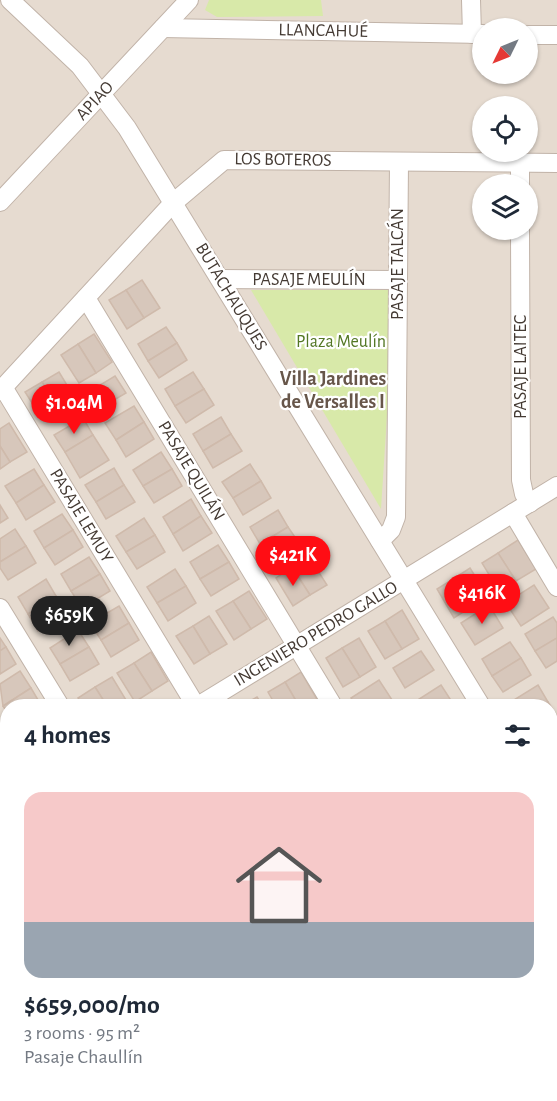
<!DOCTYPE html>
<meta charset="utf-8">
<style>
:root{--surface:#fff;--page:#f6f6f7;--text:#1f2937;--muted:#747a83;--accent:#ff0d14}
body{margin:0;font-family:"Alegreya Sans",sans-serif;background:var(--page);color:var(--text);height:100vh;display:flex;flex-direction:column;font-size:22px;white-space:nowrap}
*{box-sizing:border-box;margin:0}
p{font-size:20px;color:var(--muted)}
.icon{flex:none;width:33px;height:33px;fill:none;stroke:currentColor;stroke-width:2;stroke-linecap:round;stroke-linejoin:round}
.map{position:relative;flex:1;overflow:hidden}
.panel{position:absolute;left:0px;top:699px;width:558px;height:402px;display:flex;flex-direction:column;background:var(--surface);border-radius:24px 24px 0 0;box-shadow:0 2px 4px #0004}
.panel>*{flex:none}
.needle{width:39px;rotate:227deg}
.fabs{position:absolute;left:472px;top:18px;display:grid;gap:12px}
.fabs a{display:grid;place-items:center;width:66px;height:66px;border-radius:50%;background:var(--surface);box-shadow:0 2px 4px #0004;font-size:30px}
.price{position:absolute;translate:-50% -51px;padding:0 14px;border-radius:21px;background:var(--accent);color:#fff;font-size:20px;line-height:39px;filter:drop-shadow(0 2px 3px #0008)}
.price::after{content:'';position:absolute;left:50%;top:36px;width:18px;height:14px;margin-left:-9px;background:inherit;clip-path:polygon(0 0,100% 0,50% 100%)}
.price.active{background:#222;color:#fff}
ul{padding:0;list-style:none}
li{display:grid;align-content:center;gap:12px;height:318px;padding:0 24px}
li span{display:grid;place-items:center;height:186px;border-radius:18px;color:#555}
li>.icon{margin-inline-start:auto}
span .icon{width:108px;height:108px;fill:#fffc;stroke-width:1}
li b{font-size:26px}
h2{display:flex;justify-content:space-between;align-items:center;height:72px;padding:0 24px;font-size:26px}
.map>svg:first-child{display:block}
</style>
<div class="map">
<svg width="557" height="1101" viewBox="0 0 557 1101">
<rect width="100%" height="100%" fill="#f2ebe3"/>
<path fill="#e6dbd0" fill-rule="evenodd" d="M0,0H557V1101H147L142,1094H550V706H8L7,874L0,862ZM483,28H528V74H483ZM483,106H528V152H483ZM483,184H528V230H483Z"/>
<g fill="#d8e9a9">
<polygon points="209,0 321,0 323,16 217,17 205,10"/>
<polygon points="251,290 395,290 381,509"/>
</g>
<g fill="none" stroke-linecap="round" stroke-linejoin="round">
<g stroke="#9bdff3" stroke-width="22">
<polyline points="0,1029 8,1041"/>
<polyline points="39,1094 44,1101"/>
</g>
</g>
<g fill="#d7c7bb" stroke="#cfbaab" stroke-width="1.5">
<polygon points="142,280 160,308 144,318 126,290"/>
<polygon points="126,290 144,318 127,329 109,300"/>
<polygon points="166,327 177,343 148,361 138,344"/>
<polygon points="94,334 112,362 96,373 78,344"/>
<polygon points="177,343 187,360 159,378 148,361"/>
<polygon points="78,344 96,373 79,383 61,355"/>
<polygon points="59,372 76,400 60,410 42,382"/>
<polygon points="193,372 204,389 175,406 165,389"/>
<polygon points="115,376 126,393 97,410 87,393"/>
<polygon points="42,382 60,410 43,420 25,392"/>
<polygon points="204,389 214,405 186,423 175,406"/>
<polygon points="134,406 144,422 116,440 105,423"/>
<polygon points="221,417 231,434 203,451 193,434"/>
<polygon points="83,418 93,435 65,452 54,435"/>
<polygon points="144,422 154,439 126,457 116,440"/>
<polygon points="9,423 27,452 10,462 0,446 0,429"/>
<polygon points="231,434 242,451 213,468 203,451"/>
<polygon points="93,435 109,460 80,478 65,452"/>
<polygon points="0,446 10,462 0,469"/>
<polygon points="161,452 172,469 143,486 133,470"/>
<polygon points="250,464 261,481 233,498 222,482"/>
<polygon points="114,468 124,485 96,502 85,485"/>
<polygon points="34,469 44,485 16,503 5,486"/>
<polygon points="172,469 182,486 154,503 143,486"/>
<polygon points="261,481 271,498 243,515 233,498"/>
<polygon points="44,485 55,502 26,520 16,503"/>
<polygon points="124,485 135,502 106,519 96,502"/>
<polygon points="191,499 201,516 173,534 163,517"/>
<polygon points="0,505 8,518 0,523"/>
<polygon points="278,510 288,527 260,544 250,527"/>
<polygon points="62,514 73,530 44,548 34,531"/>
<polygon points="201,516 212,533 183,551 173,534"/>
<polygon points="144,518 155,535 126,552 116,536"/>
<polygon points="288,527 299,543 270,561 260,544"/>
<polygon points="15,529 26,546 0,562 0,539"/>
<polygon points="73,530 83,547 55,565 44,548"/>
<polygon points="155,535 165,552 137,569 126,552"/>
<polygon points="518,540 536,569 516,581 498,553"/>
<polygon points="218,545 229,562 200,579 190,562"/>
<polygon points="26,546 36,563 8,580 0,568 0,562"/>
<polygon points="498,553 516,581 499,591 482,563"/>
<polygon points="89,557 100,574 71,591 61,574"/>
<polygon points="309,557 327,585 310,595 292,567"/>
<polygon points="229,562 239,579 211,596 200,579"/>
<polygon points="292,567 310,595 293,606 276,578"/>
<polygon points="470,568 488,597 471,607 453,579"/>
<polygon points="175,569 186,586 157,603 147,587"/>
<polygon points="100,574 110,591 82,608 71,591"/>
<polygon points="46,579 56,596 28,614 18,597"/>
<polygon points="453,579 471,607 454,618 437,589"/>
<polygon points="534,585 549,608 521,626 506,603"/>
<polygon points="186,586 196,603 168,621 157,603"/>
<polygon points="249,591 267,619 251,629 233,601"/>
<polygon points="56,596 67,613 38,631 28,614"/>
<polygon points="233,601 251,629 234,640 216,611"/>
<polygon points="489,605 503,628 475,645 461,623"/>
<polygon points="119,606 129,623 101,640 90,623"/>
<polygon points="402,610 419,639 402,649 385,621"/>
<polygon points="209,616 227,644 210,654 193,626"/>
<polygon points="553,617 557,623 557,638 535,651 525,634"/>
<polygon points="385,621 402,649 385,659 368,631"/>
<polygon points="129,623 139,640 111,657 101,640"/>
<polygon points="193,626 210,654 194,664 176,636"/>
<polygon points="78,630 89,647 60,664 50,648"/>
<polygon points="0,638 6,647 0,651"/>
<polygon points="359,638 376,667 360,677 342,648"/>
<polygon points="557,638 557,661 546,668 535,651"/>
<polygon points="510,642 521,658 492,676 482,659"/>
<polygon points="6,647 16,664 0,674 0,651"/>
<polygon points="89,647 99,664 70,681 60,664"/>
<polygon points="342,648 360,677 343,687 326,658"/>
<polygon points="421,651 434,670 405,688 393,668"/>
<polygon points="151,652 168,681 152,691 134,663"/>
<polygon points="521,658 531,675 503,692 492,676"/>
<polygon points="134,663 152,691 135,702 117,673"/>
<polygon points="20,671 31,688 3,706 0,684"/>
<polygon points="301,672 318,701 309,706 299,706 285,682"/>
<polygon points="112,677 129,705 127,706 107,706 95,687"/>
<polygon points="379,680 394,703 388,706 357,706 351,698"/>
<polygon points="285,682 299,706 276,706 268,692"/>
<polygon points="441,685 452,702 445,706 415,706 413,703"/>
<polygon points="538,685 548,702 541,706 512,706 509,703"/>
<polygon points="95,687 107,706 84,706 78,698"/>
<polygon points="31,688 41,705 8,706 8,714 3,706"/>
<polygon points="257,697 263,706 241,706"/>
<polygon points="548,702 557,716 557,720 550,724 550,706 541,706"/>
<polygon points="557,740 557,763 550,767 550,744"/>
<polygon points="0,745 8,757 8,764 0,768"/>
<polygon points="557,763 557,780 550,770"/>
<polygon points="8,764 8,793 0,798 0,768"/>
<polygon points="557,888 557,911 550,915 550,892"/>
<polygon points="557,911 557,934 555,936 550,929 550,915"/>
<polygon points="556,962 557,964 556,1001 550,991 550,966"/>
<polygon points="550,991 556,1001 550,1005"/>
<polygon points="553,1092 557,1101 542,1101"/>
<polygon points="174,1094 202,1094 190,1101 178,1101"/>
<polygon points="202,1094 213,1094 217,1101 190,1101"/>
<polygon points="254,1094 267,1094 271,1101 241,1101"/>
<polygon points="313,1094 331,1094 319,1101"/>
<polygon points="331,1094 352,1094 357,1101 319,1101"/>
<polygon points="401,1094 410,1094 414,1101 388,1101"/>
</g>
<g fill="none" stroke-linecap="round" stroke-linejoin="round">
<defs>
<g id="street">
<polyline points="10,0 80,66 127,128 481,706"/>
<polyline points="471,0 472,34"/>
<polyline points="163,28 483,34"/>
<polyline points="528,35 557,35"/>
<polyline points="520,164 520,184"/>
<polyline points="0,202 189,0"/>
<polyline points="520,230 521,480 524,494 530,503"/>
<polyline points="220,279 398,280"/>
<polyline points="86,298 333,706"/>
<polyline points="3,387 196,706"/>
<polyline points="0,391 173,203 224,160 557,163"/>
<polyline points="513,513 557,587"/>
<polyline points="380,541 391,530 396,517 399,162"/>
<polyline points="0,608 60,706"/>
<polyline points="198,706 557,486"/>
<polyline points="550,821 557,831"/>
<polyline points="0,826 8,822"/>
<polyline points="550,1057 557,1052"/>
<polyline points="292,1094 297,1101"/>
<polyline points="430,1094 435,1101"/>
<polyline points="499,1101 508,1094"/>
</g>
<g id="secondary">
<polyline points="0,908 8,920"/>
<polyline points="0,1089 7,1101"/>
<polyline points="113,1094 118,1101"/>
</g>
</defs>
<use href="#street" stroke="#c1b3a8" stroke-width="20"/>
<use href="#secondary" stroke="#d8b992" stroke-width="28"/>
<use href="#street" stroke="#fff" stroke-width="18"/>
<use href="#secondary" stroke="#ffe4c0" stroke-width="26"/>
</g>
<g text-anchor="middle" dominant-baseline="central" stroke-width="4.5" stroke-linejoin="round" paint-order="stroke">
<g font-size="18" fill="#443a33" stroke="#fff">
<text transform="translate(323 31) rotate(1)">LLANCAHUÉ</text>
<text transform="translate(95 101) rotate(-47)">APIAO</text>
<text transform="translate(283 160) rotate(1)">LOS BOTEROS</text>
<text transform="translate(398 264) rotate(-90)">PASAJE TALCÁN</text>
<text x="309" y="280">PASAJE MEULÍN</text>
<text transform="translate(231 297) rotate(59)">BUTACHAUQUES</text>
<text transform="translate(521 367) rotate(-90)">PASAJE LAITEC</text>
<text transform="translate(191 471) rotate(59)">PASAJE QUILÁN</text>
<text transform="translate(81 516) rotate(59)">PASAJE LEMUY</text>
<text transform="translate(316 634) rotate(-31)">INGENIERO PEDRO GALLO</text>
</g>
<g font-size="18" fill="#537725" stroke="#fff">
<text x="341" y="342">Plaza Meulín</text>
</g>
<g font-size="20" font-weight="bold" fill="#67564a" stroke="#fff">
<text x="333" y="379">Villa Jardines<tspan x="333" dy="23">de Versalles I</tspan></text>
</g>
</g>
</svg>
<div class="fabs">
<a><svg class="needle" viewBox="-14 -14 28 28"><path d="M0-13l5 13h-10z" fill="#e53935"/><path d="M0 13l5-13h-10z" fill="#747a83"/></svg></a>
<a><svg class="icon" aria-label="locate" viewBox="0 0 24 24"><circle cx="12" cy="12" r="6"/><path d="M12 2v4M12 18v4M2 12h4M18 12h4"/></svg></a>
<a><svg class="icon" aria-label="layers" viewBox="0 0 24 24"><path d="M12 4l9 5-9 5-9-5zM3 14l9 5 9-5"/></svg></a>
</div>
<b class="price" style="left:74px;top:435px">$1.04M</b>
<b class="price" style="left:293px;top:587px">$421K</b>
<b class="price" style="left:482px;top:625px">$416K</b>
<b class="price active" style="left:69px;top:647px">$659K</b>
<section class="panel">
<h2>4 homes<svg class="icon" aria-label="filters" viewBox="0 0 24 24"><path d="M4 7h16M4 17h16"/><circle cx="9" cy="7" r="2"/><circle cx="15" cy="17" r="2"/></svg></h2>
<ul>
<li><span style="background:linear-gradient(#f6c9c9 70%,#9aa5b1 0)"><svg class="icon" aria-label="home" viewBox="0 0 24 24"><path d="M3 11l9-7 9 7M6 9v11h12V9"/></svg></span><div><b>$659,000/mo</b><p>3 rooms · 95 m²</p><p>Pasaje Chaullín</p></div></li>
</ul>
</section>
</div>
